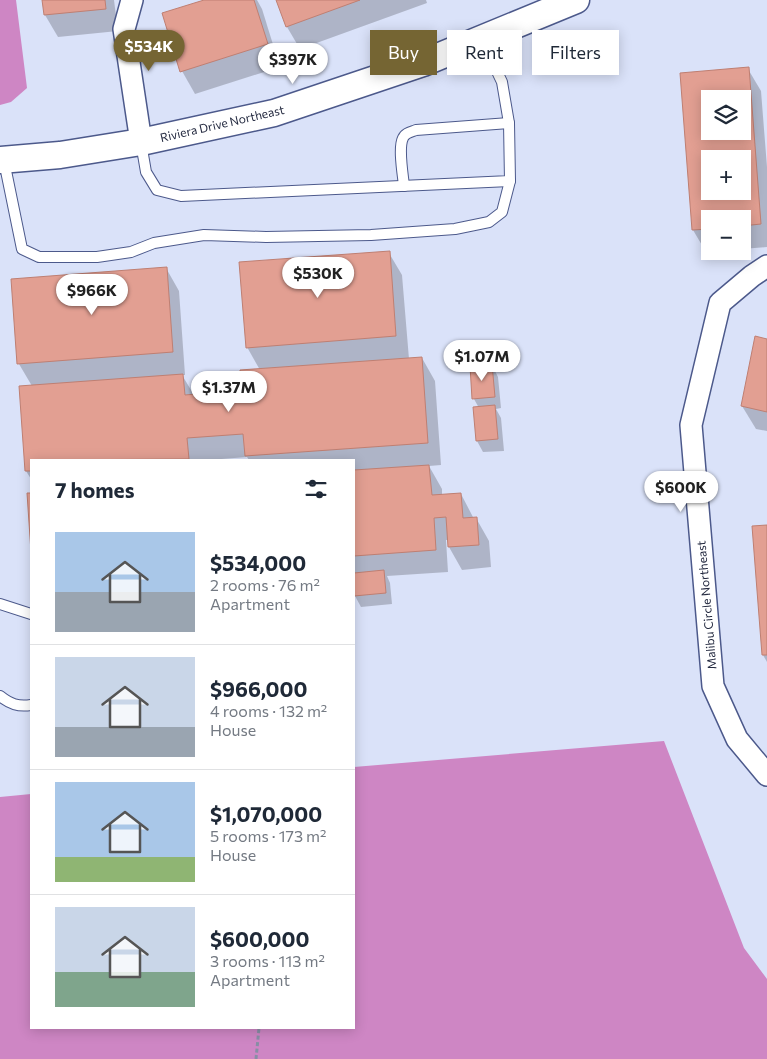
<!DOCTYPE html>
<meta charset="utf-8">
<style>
:root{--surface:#fff;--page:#f6f6f7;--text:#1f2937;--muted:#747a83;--line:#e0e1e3;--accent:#756533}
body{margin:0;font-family:Commissioner,sans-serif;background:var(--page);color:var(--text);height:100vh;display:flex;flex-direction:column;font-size:19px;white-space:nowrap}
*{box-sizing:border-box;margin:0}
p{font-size:16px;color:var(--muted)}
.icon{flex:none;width:28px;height:28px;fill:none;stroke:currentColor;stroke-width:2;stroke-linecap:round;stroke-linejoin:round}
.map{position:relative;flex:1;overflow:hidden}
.details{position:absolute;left:30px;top:459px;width:325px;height:570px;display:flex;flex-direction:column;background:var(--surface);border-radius:0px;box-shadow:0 2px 12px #0003}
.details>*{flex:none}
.top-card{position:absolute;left:370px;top:30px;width:321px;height:45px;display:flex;gap:10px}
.controls{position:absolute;left:701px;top:90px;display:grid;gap:10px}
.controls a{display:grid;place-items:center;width:50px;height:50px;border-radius:0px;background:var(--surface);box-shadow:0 2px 12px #0003;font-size:25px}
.price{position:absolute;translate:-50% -42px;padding:0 11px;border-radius:18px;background:#fff;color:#222;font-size:16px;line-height:32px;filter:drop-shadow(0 1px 2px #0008)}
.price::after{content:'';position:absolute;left:50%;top:30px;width:15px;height:11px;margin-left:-8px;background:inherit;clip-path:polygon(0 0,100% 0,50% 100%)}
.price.selected{background:var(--accent);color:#fff}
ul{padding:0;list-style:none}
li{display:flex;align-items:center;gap:15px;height:125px;padding:0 25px}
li+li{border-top:1px solid var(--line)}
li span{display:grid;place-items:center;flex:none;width:140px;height:100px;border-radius:0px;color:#555}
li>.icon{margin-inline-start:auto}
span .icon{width:60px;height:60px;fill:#fffc;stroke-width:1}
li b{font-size:21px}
h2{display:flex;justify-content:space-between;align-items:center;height:60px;padding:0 25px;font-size:21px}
.pill{padding:0 18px;border-radius:0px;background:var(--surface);box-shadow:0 2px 12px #0003;font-size:18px;line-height:45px}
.pill.selected{background:var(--accent);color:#fff}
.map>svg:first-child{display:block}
</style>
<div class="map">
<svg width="767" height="1059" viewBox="0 0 767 1059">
<rect width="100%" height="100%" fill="#dae2f9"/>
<g fill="#ce86c4">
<polygon points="0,0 16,0 27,88 11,102 0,105"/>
<polygon points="664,741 744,948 767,979 767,1059 0,1059 0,797 31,794 31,1028 354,1028 354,767"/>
</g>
<g fill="#0003" fill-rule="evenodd">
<polygon points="43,0 114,0 118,31 58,37 45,15"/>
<polygon points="208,0 257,0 262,9 280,67 195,94 182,71"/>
<polygon points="277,0 426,0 427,3 300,49 287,27"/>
<path d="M748,69L761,91L767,167V247L742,249V219H710V251H718L706,252L693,230L681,74ZM710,99H742V131H710ZM710,159H742V191H710Z"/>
<polygon points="389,253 402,275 409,359 422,358 435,381 441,465 429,466 442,489 442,496 461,494 474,519 476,518 489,541 491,567 462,570 449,547 449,540 446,540 448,572 387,576 390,583 392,604 361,607 355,596 354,584 354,460 249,460 247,457 209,460 31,460 31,479 26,471 32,386 19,364 166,268 179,291 185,375 182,375 194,395 242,392 260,370 247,347"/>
<polygon points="767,340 767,431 756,429 742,406"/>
<polygon points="492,365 498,377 501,408 496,409 501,418 504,451 483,452 477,441 479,408 474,399"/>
<polygon points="767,526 767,662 763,655 753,527"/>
</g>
<g fill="#e29f92" stroke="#bf7f72" fill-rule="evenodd">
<polygon points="42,0 105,0 106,9 44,15"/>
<polygon points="204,0 254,0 268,44 180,72 162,13"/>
<polygon points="276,0 360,0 286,27"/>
<path d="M749,67L761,224L742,226V219H710V229L692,230L680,73ZM710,99H742V131H710ZM710,159H742V191H710Z"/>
<polygon points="390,251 396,336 246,348 239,262"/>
<polygon points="167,267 173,352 17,364 11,279"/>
<polygon points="755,336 767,339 767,412 741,406"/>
<polygon points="422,357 428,443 245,456 243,434 187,438 189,459 31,460 31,471 25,471 19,386 183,374 185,395 241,390 240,370"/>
<polygon points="492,364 495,397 472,399 470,366"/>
<polygon points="495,405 498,439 476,441 473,407"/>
<polygon points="429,465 432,495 461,493 463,518 477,517 479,545 448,547 446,517 434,518 436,550 354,556 354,470"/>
<polygon points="27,493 31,493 31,552"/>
<polygon points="767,525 767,655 762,655 752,526"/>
<polygon points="384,570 386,593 354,596 354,573"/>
</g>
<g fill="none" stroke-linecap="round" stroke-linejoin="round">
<defs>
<g id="service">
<polyline points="141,143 146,172 157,190 181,196 510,181 509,123 502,82 482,40"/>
<polyline points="4,161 22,249 39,257 97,257 131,252 154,243 204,235 266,237 371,235 455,229 489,222 502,212 510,181"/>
<path d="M404,186C403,175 398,148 403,138C405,133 411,132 416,130L509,123"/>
<polyline points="0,604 31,614"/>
<path d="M0,696C10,704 18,707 31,705"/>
</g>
<g id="minor">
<polyline points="132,0 124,29 141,142"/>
<polyline points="767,266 752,276 720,303 691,425 713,686 737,739 767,775"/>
</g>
<polyline id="tertiary" points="0,160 60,155 141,142 274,113 423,63 576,0"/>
</defs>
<use href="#service" stroke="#4c598b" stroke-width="12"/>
<use href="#minor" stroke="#4c598b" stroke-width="24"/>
<use href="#tertiary" stroke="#4c598b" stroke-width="29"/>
<polyline stroke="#878ea5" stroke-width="3" stroke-dasharray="4 2.5" stroke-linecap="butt" points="256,1059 259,1028"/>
<use href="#service" stroke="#fff" stroke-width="10"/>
<use href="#minor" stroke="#fff" stroke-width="21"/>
<use href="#tertiary" stroke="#fff" stroke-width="26"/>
</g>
<g text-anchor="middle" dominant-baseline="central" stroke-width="5" stroke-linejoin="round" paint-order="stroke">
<g font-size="12" fill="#252b41" stroke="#fff">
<text transform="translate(222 123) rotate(-13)">Riviera Drive Northeast</text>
<text transform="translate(706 605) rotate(-95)">Malibu Circle Northeast</text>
</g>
</g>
</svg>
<div class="controls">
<a><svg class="icon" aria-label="layers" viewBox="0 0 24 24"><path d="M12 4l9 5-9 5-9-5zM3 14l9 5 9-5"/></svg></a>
<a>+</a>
<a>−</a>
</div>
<b class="price selected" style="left:149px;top:72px">$534K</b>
<b class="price" style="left:293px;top:85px">$397K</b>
<b class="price" style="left:318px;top:299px">$530K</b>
<b class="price" style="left:92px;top:316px">$966K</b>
<b class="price" style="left:482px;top:382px">$1.07M</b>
<b class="price" style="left:229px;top:413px">$1.37M</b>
<b class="price" style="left:681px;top:513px">$600K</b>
<div class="top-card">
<a class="pill selected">Buy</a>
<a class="pill">Rent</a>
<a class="pill">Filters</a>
</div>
<section class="details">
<h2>7 homes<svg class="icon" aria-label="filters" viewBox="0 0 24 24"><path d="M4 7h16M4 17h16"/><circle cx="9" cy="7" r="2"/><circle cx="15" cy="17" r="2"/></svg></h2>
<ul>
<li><span style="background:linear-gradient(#a9c7e8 60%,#9aa5b1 0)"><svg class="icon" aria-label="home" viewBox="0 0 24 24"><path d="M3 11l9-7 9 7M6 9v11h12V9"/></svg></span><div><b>$534,000</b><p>2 rooms · 76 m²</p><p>Apartment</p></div></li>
<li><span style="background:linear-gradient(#c9d6e8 70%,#9aa5b1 0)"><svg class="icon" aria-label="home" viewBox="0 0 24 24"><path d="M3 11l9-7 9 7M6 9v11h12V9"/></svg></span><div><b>$966,000</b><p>4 rooms · 132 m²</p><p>House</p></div></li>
<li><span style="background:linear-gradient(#a9c7e8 75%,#8fb573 0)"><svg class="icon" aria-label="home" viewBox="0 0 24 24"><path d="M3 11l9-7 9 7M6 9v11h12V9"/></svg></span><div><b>$1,070,000</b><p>5 rooms · 173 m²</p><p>House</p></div></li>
<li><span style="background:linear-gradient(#c9d6e8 65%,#7fa58c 0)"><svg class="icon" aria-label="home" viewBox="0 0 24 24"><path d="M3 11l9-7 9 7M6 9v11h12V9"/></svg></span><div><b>$600,000</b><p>3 rooms · 113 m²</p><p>Apartment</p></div></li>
</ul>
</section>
</div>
